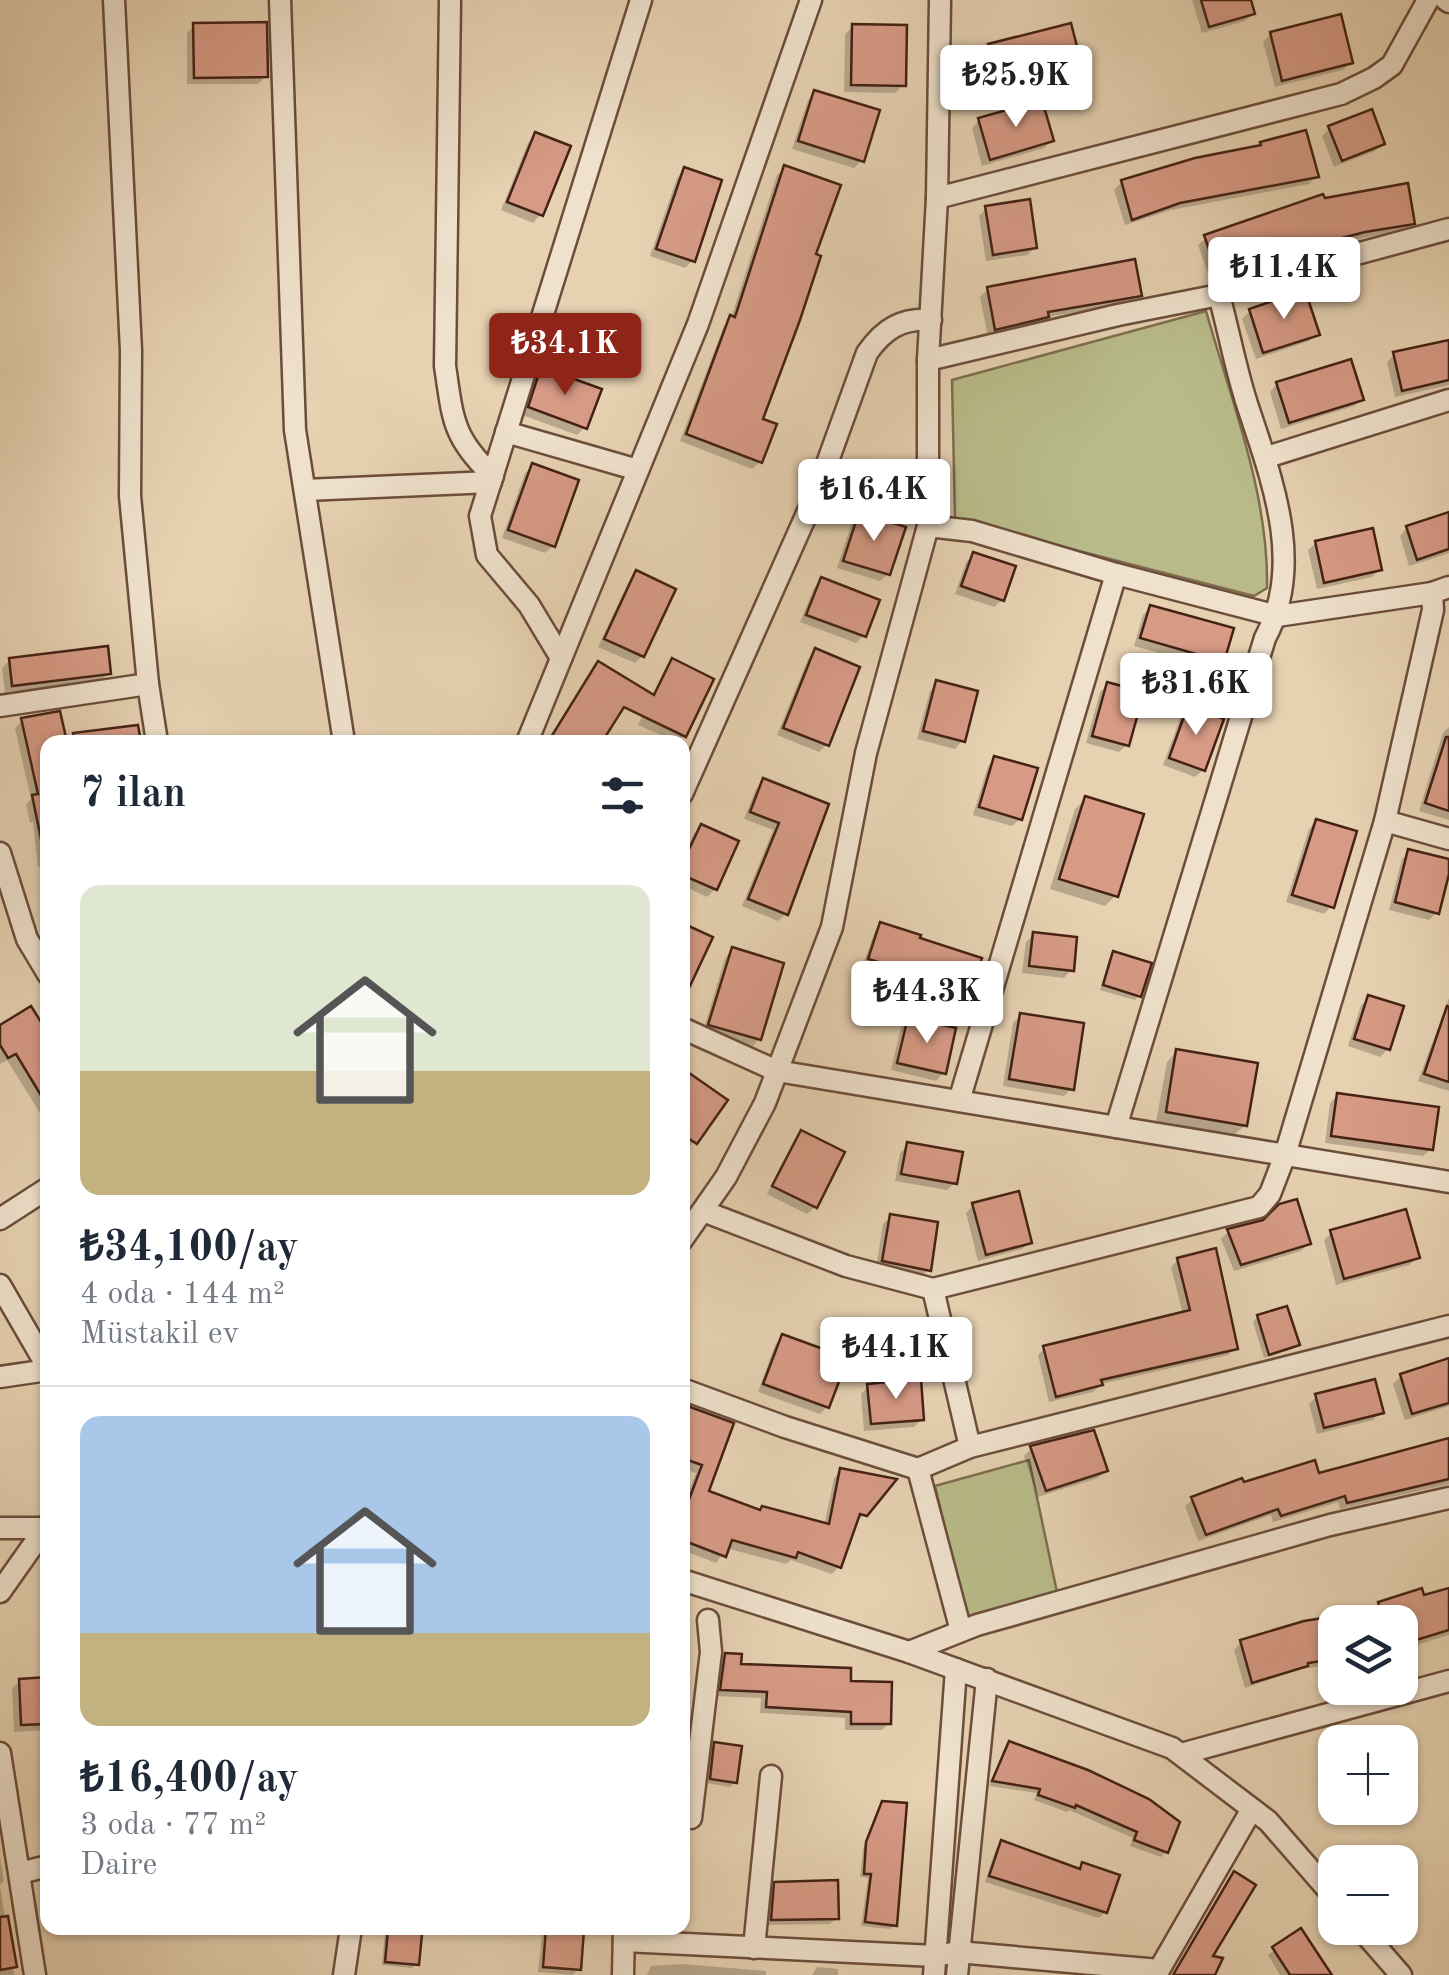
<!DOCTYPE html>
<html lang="tr">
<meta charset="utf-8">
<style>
:root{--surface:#fff;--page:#f6f6f7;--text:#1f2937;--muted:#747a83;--line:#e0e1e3;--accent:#8f2418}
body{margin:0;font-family:"Old Standard TT",serif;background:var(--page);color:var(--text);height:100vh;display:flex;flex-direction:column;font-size:38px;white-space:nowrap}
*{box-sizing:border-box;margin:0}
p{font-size:32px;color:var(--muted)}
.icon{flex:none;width:55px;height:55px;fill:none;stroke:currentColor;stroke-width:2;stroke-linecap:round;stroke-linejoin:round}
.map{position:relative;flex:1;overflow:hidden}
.sheet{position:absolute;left:40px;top:735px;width:650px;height:1200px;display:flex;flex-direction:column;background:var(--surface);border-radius:20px;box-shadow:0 2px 8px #0004}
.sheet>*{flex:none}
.fabs{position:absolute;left:1318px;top:1605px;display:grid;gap:20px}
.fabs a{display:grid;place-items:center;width:100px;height:100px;border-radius:20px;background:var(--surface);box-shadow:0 2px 8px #0004;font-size:50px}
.price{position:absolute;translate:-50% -85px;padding:0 22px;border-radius:10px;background:#fff;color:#222;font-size:32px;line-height:65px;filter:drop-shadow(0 2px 5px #0008)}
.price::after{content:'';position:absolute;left:50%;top:60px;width:30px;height:22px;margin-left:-15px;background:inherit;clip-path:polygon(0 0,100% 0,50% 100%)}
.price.current{background:var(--accent);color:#fff}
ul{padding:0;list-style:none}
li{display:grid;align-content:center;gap:20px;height:530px;padding:0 40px}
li+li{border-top:2px solid var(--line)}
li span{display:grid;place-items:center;height:310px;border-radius:20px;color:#555}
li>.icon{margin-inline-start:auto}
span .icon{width:180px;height:180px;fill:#fffc;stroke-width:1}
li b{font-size:42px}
h2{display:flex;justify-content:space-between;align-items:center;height:120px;padding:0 40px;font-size:42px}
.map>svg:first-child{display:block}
</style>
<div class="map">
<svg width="1449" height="1975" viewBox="0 0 1449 1975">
<rect width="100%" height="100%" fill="#e6d1b1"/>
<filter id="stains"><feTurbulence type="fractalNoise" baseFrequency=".002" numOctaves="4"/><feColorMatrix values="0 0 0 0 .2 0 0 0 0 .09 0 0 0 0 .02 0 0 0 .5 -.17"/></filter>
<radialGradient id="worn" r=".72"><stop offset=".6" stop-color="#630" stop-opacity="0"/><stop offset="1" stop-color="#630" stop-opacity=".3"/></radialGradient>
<g fill="#b8ba89" stroke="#7e6e4e" stroke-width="2.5">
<path d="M1206,311C1231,400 1269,495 1267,588L1254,596L955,519L952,380Z"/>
<polygon points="1029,1460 1057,1592 966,1617 935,1486"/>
</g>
<g fill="#0003">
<polygon points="1192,0 1249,0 1253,13 1245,21 1202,33"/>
<polygon points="195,25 266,76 258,84 187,84 187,33"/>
<polygon points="853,26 903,85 895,93 844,92 845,34"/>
<polygon points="1271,34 1351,62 1343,70 1275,87 1263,42"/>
<polygon points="989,46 1078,61 1071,69 991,89 982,53"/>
<polygon points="815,93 862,160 854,168 792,149 808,100"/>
<polygon points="979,120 1051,141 1044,148 982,166 972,128"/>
<polygon points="1330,128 1382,144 1375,151 1334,167 1322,136"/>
<polygon points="536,135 568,148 540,215 533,223 501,210 528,143"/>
<polygon points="1261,144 1316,176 1309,184 1171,210 1125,225 1114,190 1122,182 1257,148"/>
<polygon points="785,168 760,420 760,462 752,469 680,441 724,326 731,318 777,175"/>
<polygon points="684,170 693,260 685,268 650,256 677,178"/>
<polygon points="987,208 1035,248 1027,255 986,261 979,216"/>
<polygon points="1413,223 1405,231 1355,239 1304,252 1302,246 1210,278 1198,245 1206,238"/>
<polygon points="988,289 1139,295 1131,303 1046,317 1039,324 988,336 980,297"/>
<polygon points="1250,311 1317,334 1309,341 1256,359 1242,319"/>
<polygon points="1449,342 1449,385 1395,397 1387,362 1395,354"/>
<polygon points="542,370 585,427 577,435 522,415 534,377"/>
<polygon points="1277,384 1361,399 1354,406 1281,429 1270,392"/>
<polygon points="533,466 553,546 545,553 502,538 525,473"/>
<polygon points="859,515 888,574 880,581 837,568 852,522"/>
<polygon points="1449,515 1449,553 1409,566 1400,536 1407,528"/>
<polygon points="1316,543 1379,569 1372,577 1317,589 1308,550"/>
<polygon points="974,555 1002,600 994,607 955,594 966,562"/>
<polygon points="636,573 642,656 635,663 598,647 629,581"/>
<polygon points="821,580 863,636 856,643 800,622 814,588"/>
<polygon points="1150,608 1222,661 1214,668 1134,646 1143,615"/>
<polygon points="815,651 826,745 819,752 777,735 808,659"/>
<polygon points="10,660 108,674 101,681 5,692 2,668"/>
<polygon points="672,661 684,736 677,742 638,725 665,669"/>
<polygon points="598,664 634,686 600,742 548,742"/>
<polygon points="937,683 962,741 955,749 917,739 930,691"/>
<polygon points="1108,685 1127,745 1119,752 1086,743 1100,692"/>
<polygon points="1189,708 1203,770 1195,777 1163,765 1181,716"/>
<polygon points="58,714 64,742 48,742 48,866 38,867 33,822 30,823 26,805 31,799 15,728 22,721"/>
<polygon points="1449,727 1449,820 1419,811 1443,733"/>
<polygon points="995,758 1020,819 1012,826 973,815 988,766"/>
<polygon points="763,781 826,806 786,914 778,921 742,906 773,830 744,819 756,789"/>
<polygon points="1086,799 1115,896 1105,906 1050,889 1075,809"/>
<polygon points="1316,821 1331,906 1324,914 1286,902 1309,829"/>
<polygon points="701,827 736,843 715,889 707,897 682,885 682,859 694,834"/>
<polygon points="1409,852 1449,862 1437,912 1429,920 1389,910 1402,859"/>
<polygon points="881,924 970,989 964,995 863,965 875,931"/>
<polygon points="1033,935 1071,970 1064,978 1022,973 1026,942"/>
<polygon points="732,950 759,1039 752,1047 703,1032 725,958"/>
<polygon points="1113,954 1139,995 1135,1000 1100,990 1109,959"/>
<polygon points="1369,998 1388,1049 1380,1057 1348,1046 1361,1005"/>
<polygon points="1449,998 1449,1091 1418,1081"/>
<polygon points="1021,1015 1071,1089 1064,1096 1003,1086 1013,1023"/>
<polygon points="908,1019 943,1073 936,1081 891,1070 901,1027"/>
<polygon points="0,1028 48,1035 48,1108 40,1113 7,1060 0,1064"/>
<polygon points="1177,1051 1245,1125 1234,1135 1156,1122 1167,1062"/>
<polygon points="682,1074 724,1100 687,1150 682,1147"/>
<polygon points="1338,1095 1431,1149 1423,1156 1325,1143 1330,1103"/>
<polygon points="801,1133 815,1207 807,1214 767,1194 794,1140"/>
<polygon points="908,1145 955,1183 947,1190 895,1181 900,1153"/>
<polygon points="973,1205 1030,1242 1022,1249 978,1261 966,1213"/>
<polygon points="891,1217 928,1270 921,1277 876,1268 883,1224"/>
<polygon points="1265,1222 1308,1243 1301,1251 1234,1271 1221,1239 1228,1232"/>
<polygon points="1332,1232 1417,1258 1409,1265 1336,1285 1324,1240"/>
<polygon points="1178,1260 1235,1348 1228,1355 1101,1384 1093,1392 1049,1402 1038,1355 1045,1348 1183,1314 1171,1267"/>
<polygon points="1258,1317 1297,1345 1292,1349 1264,1358 1253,1322"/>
<polygon points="783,1337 827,1407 820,1414 758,1392 775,1345"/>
<polygon points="1449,1361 1449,1406 1405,1420 1393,1384 1401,1376"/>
<polygon points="869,1386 922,1419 914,1427 864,1431 861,1394"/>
<polygon points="1317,1396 1381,1412 1373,1420 1317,1434 1309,1404"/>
<polygon points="682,1406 731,1424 705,1492 759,1512 824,1526 834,1478 841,1471 865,1514 855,1522 839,1566 832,1574 791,1560 786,1564 726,1548 716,1563 682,1550 682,1510 696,1473 682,1468"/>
<polygon points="1449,1441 1449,1484 1340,1509 1338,1502 1273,1522 1271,1515 1198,1541 1185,1506 1193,1499 1242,1485 1317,1476"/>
<polygon points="1032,1448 1105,1470 1098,1478 1038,1497 1024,1456"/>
<polygon points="1449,1590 1449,1635 1400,1650 1400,1622 1335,1622 1335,1664 1301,1669 1245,1688 1234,1650 1241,1642 1306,1623 1371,1613 1379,1604"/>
<polygon points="726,1655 739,1666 849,1684 889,1723 882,1730 845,1730 845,1718 760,1713 761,1698 715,1696 719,1662"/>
<polygon points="48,1680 48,1730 14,1732 12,1689 20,1681"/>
<polygon points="1009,1744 1166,1852 1161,1857 1130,1846 1133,1838 1069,1810 1067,1812 1034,1800 1037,1793 989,1786 1004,1749"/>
<polygon points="715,1745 735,1782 730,1787 706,1783 710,1749"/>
<polygon points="883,1803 894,1925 890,1929 861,1926 868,1878 860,1877 863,1849"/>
<polygon points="1001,1843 1077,1871 1083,1865 1105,1912 1099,1918 985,1882 996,1849"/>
<polygon points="0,1857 4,1881 0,1885"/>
<polygon points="775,1885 836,1918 830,1924 765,1925 769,1891"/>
<polygon points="0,1886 14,1975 0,1975"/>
<polygon points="276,1928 315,1928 315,1929 310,1934 275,1933"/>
<polygon points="385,1928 417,1928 416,1964 412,1968 382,1965"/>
<polygon points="549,1928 582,1928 578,1969 573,1975 538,1972 542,1934"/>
<polygon points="1300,1931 1331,1975 1280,1975 1268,1955"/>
<polygon points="681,1964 766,1971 766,1975 647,1975 651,1966"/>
<polygon points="817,1967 838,1969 838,1975 812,1975"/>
</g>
<g fill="#d69a85" stroke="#442114" stroke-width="2.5">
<polygon points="1201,0 1251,0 1255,14 1209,27"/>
<polygon points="1341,14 1353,63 1282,81 1270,32"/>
<polygon points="267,22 268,77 194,78 193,23"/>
<polygon points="1071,23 1081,62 998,83 988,44"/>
<polygon points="852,24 907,25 906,86 851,85"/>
<polygon points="814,90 880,110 864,162 798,141"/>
<polygon points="1042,100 1054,141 990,160 978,118"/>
<polygon points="1372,109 1385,144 1342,161 1328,126"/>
<polygon points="1306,130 1319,177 1180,203 1132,220 1121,180 1195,158 1261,145 1260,142"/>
<polygon points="535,132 571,146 543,216 507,202"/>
<polygon points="784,165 841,185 816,254 821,256 800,320 763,419 777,424 762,463 686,434 730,315 735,317"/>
<polygon points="684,167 722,180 695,262 656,249"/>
<polygon points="1408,183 1415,224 1365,232 1311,246 1309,240 1217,272 1204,235 1323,194 1325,198"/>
<polygon points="1030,199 1037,248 993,255 985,206"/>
<polygon points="1135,259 1142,296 1048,312 1049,317 995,330 987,287"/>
<polygon points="1305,290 1320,335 1263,353 1249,309"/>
<polygon points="1449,340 1449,380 1402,391 1393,352"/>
<polygon points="1351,359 1364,400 1289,423 1276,382"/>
<polygon points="541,367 602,389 587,429 528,407"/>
<polygon points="532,463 579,480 555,547 508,530"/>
<polygon points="859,512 906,527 890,575 843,561"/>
<polygon points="1449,512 1449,549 1417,560 1406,526"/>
<polygon points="1373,528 1382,570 1324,583 1315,541"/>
<polygon points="973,552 1016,566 1004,601 961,586"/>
<polygon points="636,570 676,589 644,657 604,639"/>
<polygon points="821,577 880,600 866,637 806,615"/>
<polygon points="1150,605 1234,628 1224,662 1140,638"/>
<polygon points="108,646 111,674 12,686 9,658"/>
<polygon points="815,648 860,667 829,746 783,728"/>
<polygon points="672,658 714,679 686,737 624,707 602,742 548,742 598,661 654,695"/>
<polygon points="936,680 978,691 965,742 923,731"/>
<polygon points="1107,682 1144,692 1129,746 1092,736"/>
<polygon points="1188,705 1224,719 1205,771 1169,758"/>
<polygon points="60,711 67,742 48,742 48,838 41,839 32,795 38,794 21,718"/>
<polygon points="138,725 141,742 74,742 73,733"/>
<polygon points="1446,737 1449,737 1449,811 1425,803"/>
<polygon points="994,756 1038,768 1022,820 979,807"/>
<polygon points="763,778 829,804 788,915 748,899 779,823 750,812"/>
<polygon points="1085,796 1144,814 1118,897 1059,879"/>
<polygon points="1316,819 1357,831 1334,908 1292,895"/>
<polygon points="701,824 739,841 717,890 682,875 682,864"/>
<polygon points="1408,849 1449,859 1449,874 1439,914 1395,902"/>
<polygon points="880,922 921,935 920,938 982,958 972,990 868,959"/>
<polygon points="682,923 713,937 682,1003"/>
<polygon points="1033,932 1077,937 1074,971 1029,966"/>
<polygon points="732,947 784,963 761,1040 708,1025"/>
<polygon points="1113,951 1152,963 1141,997 1103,985"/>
<polygon points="1368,995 1404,1006 1390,1050 1354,1039"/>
<polygon points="31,1006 48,1033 48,1107 16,1054 8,1058 0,1045 0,1025"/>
<polygon points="1447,1006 1449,1007 1449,1082 1424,1074"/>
<polygon points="1020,1013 1084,1023 1074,1090 1009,1079"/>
<polygon points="908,1017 956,1028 946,1074 897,1063"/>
<polygon points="1176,1049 1258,1063 1247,1126 1166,1112"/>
<polygon points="682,1068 728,1100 697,1144 682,1134"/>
<polygon points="1337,1093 1439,1107 1433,1150 1331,1136"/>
<polygon points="801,1130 845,1152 817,1208 772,1186"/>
<polygon points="907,1142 963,1152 957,1184 901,1174"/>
<polygon points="1019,1191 1032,1243 986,1255 972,1203"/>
<polygon points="1297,1199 1311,1244 1241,1265 1227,1229 1263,1220 1279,1204"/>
<polygon points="1406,1209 1420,1258 1344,1279 1330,1230"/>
<polygon points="890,1214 938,1222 931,1271 882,1261"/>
<polygon points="1216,1248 1238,1349 1101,1380 1103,1385 1056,1397 1043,1346 1190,1310 1177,1258"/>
<polygon points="1287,1306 1300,1345 1269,1355 1257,1315"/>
<polygon points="782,1334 848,1358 829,1408 763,1384"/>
<polygon points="1449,1358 1449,1403 1412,1414 1400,1374"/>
<polygon points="921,1379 924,1420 871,1424 867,1384"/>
<polygon points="1375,1379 1384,1413 1324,1428 1315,1394"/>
<polygon points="682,1404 734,1423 709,1491 760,1510 762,1506 829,1524 840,1468 897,1479 867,1516 860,1514 841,1568 798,1552 796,1558 732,1540 726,1557 682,1540 682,1518 702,1465 682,1458"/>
<polygon points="1094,1430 1108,1471 1046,1491 1030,1446"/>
<polygon points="1449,1438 1449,1479 1347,1503 1345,1496 1281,1516 1278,1509 1206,1535 1191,1497 1242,1478 1244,1482 1315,1460 1319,1473"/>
<polygon points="1422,1588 1424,1595 1449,1588 1449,1630 1400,1645 1400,1622 1345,1622 1344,1614 1380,1609 1378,1602"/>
<polygon points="1335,1616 1335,1659 1308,1663 1308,1666 1252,1683 1240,1640 1304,1621"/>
<polygon points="725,1653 742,1654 741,1664 851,1668 851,1681 892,1682 891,1724 851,1724 851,1712 766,1707 767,1692 720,1690"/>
<polygon points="48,1677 48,1724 21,1725 19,1679"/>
<polygon points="1009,1741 1088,1770 1149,1799 1180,1822 1168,1853 1134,1840 1137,1832 1076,1805 1075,1808 1038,1795 1040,1789 992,1781"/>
<polygon points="714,1742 742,1746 737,1783 710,1779"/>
<polygon points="882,1801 907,1803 897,1926 865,1922 871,1874 864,1874 866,1842"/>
<polygon points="1001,1840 1080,1869 1082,1862 1120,1875 1107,1913 989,1876"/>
<polygon points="1234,1871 1256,1885 1213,1956 1223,1958 1215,1975 1173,1975"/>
<polygon points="838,1880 839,1919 771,1920 774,1882"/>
<polygon points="8,1916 17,1967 0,1970 0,1917"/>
<polygon points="546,1928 584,1930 581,1970 543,1967"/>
<polygon points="1301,1928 1322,1960 1332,1975 1290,1975 1272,1947"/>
<polygon points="388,1930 422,1934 419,1965 385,1962"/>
</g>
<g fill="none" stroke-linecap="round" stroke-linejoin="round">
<defs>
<g id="minor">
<polyline points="114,0 131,351 130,496 148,684 157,742"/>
<polyline points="280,0 295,430 344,742"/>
<path d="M450,0L445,366C453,419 452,437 493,476"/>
<polyline points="1446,0 1449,2"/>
<polyline points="937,198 1341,94 1374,78 1392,65 1428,0"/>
<polyline points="928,360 1118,315 1219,295 1234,287 1449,229"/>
<polyline points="506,432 638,470"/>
<polyline points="1267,457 1449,400"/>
<polyline points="305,490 491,482"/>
<polyline points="928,526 972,531 1116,574 1277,616 1432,593 1449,587"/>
<polyline points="561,658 529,605 487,555 480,516 641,0"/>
<polyline points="0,706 148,684"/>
<polyline points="527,742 698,324 811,0"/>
<path d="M682,794L817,491L867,353C884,329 901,318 931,320"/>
<polyline points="1385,821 1449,839"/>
<polyline points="0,853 27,939 48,974"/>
<polyline points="682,1028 777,1071 1449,1182"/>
<polyline points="959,1101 1116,574"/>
<path d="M1116,1127L1265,638C1305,565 1272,480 1248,407C1236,371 1229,332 1219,295"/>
<polyline points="703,1211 846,1266 933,1289 1259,1207 1270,1194 1285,1155 1385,821 1433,610 1432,593"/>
<polyline points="0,1219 48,1188"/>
<polyline points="682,1240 726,1177 765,1103 832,927 866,753 928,526 928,360 937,198 940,0"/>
<polyline points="0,1285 48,1368"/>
<polyline points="933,1289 970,1447"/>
<polyline points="0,1377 48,1370"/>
<polyline points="682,1389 785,1427 918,1469 970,1447 1449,1326"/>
<polyline points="918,1469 961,1631"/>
<polyline points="0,1528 44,1528"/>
<polyline points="682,1580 909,1652 1172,1748 1268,1821 1335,1898"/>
<polyline points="0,1592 48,1524"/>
<polyline points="909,1652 977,1625 1330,1525 1449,1498"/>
<polyline points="0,1753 35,1975"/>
<polyline points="1181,1754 1449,1681"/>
<polyline points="682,1817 691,1818 711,1652 708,1620"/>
<polyline points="20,1873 48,1866"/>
<polyline points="1360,1928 1401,1975"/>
<polyline points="624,1941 935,1956 958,1952 1159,1970 1252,1809"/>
<polyline points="754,1948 771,1776"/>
<polyline points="344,1975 351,1928"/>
<polyline points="623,1975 624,1928"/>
<polyline points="934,1975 956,1669"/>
<polyline points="957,1975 987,1679"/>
</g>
</defs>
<use href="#minor" stroke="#6c4d3b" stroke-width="25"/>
<use href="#minor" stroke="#efe1cc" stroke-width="20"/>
</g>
<rect width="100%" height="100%" filter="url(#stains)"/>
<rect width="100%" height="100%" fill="url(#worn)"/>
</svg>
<div class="fabs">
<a><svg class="icon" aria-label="layers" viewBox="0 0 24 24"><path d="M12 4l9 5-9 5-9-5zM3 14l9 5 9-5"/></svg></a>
<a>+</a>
<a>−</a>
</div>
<b class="price" style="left:1016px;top:130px">₺25.9K</b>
<b class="price" style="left:1284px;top:322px">₺11.4K</b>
<b class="price current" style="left:565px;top:398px">₺34.1K</b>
<b class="price" style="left:874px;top:544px">₺16.4K</b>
<b class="price" style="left:1196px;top:738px">₺31.6K</b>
<b class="price" style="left:927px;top:1046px">₺44.3K</b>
<b class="price" style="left:896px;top:1402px">₺44.1K</b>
<section class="sheet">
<h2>7 ilan<svg class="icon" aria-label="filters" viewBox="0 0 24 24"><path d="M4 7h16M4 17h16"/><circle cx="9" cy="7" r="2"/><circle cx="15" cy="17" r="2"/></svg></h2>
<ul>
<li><span style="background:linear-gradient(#dfe7d0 60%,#c2b280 0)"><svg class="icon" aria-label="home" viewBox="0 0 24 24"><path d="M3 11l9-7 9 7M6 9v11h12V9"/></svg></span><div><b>₺34,100/ay</b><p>4 oda · 144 m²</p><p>Müstakil ev</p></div></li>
<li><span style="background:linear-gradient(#a9c7e8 70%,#c2b280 0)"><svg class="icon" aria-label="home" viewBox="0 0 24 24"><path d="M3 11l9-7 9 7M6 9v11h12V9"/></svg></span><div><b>₺16,400/ay</b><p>3 oda · 77 m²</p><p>Daire</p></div></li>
</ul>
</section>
</div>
